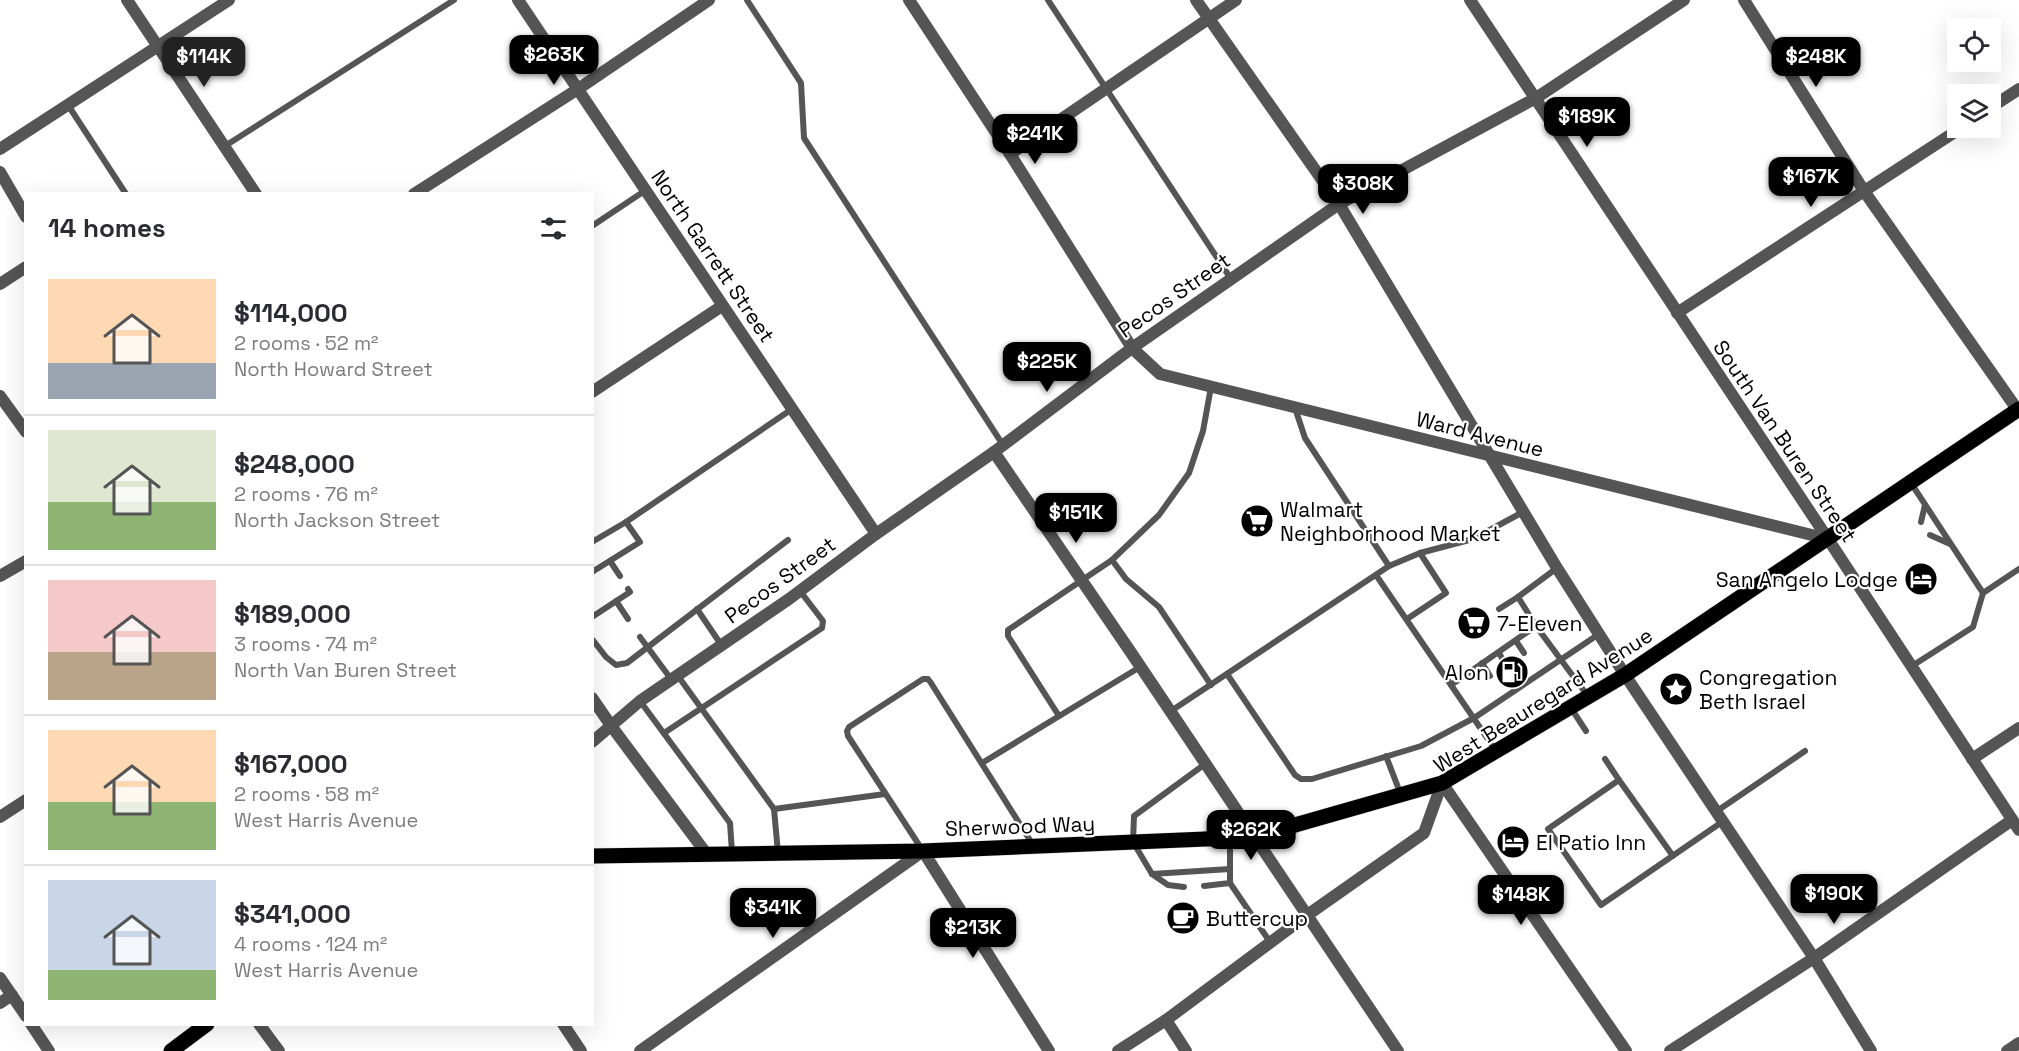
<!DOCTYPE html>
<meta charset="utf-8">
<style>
:root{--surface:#fff;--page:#f7f7f7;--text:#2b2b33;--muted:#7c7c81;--line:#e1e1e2;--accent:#000}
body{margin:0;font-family:"Space Grotesk",sans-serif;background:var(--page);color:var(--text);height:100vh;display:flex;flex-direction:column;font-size:22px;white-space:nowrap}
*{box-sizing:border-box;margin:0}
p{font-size:20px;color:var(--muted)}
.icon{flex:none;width:33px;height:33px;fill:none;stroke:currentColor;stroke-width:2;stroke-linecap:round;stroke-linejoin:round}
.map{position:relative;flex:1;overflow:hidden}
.side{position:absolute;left:24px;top:192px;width:570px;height:834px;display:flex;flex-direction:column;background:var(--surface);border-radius:0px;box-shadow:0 6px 24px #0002}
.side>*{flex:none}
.fabs{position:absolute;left:1947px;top:18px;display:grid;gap:12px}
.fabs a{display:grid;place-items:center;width:54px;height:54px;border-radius:0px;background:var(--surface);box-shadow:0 6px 24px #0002;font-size:30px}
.price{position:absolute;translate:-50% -51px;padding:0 14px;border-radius:12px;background:var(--accent);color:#fff;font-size:20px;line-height:39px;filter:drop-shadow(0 2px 3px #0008)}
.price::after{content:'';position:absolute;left:50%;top:36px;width:18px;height:14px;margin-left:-9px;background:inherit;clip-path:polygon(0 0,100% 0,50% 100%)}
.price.current{background:#222;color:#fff}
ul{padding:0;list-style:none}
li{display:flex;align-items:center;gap:18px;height:150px;padding:0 24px}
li+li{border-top:2px solid var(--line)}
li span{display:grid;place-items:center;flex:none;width:168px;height:120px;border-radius:0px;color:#555}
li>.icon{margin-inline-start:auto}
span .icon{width:72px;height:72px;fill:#fffc;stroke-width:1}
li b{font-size:26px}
h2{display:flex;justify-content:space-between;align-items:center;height:72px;padding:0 24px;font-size:26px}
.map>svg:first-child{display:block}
</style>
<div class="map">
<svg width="2019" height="1051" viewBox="0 0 2019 1051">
<rect width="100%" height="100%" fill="#fff"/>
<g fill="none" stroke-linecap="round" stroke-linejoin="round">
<defs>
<g id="primary">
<polyline points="592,856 923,851 1253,837 1442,783 1625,675 2019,409"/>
<polyline points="171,1051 207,1024"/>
</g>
</defs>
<use href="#primary" stroke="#dbdbdb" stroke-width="16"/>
<g stroke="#555" stroke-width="6">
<polyline points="747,0 801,83 804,138 1003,445"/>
<polyline points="1048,0 1231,279"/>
<polyline points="68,105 126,194"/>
<polyline points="225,146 454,0"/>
<polyline points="592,226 646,190"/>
<polyline points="1295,408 1305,438 1389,566 1420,553 1473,539 1523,512"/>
<polyline points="1911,483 1983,593"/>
<polyline points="1921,522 1925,505"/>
<polyline points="1930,535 1950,544"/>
<polyline points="592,542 626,522 792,409"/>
<polyline points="1112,560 1159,515 1189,473 1203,431 1211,387"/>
<polyline points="610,561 620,576"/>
<polyline points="592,572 640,542 626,522"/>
<polyline points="1376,575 1496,751"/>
<polyline points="616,601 628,619"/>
<polyline points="697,609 722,646"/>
<polyline points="1499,609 1518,597"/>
<polyline points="592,617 630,592 628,589"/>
<polyline points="1407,619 1446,593 1420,553"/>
<polyline points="1536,626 1587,695"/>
<polyline points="640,637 671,679"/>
<polyline points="592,639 606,657 616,665 627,663 788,540"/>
<polyline points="1516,641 1524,653"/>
<polyline points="1499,653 1506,665"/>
<polyline points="1482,663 1490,676"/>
<polyline points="1912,666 1973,627 1983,593 2019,569"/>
<polyline points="1227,674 1295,775 1301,779 1312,779 1421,746 1474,718 1599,634"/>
<polyline points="678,676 774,809 778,853"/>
<polyline points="1451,685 1536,626 1518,597 1557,568"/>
<polyline points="640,701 730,823 732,852"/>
<polyline points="1571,708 1586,731"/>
<polyline points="1171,711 1389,566"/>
<polyline points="1059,716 1008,636 1008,630 1112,560 1126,579 1159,607 1211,685"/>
<polyline points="664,733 822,628 823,621 800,591"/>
<polyline points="1386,756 1401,795"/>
<polyline points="1605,759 1619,780"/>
<polyline points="982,763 1140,667"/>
<polyline points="774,809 885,794"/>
<polyline points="1717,811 1805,751"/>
<polyline points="921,848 848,736 847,731 849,727 923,679 928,679 931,683 1033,845"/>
<polyline points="1673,856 1619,780 1548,829 1601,905 1722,822"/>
<polyline points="1152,874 1230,869"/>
<polyline points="1230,883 1270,942"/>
<polyline points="1204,886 1230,883 1230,839"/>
<polyline points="1184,887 1168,885 1152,874 1133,842 1134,816 1205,764"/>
</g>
<g stroke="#555" stroke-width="12">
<polyline points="518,0 876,534"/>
<polyline points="909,0 1010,154 1132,348 1160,374 1828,539 2019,830"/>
<polyline points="1196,0 1339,204 1557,568 1625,675 1814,958 1871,1051"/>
<polyline points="1744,0 1864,191 2019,412"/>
<polyline points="1990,108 2019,89"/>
<polyline points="0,149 229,0"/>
<polyline points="1010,154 1236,0"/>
<polyline points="0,172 26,217"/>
<polyline points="414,194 578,89 709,0"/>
<polyline points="0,284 26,267"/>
<polyline points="1677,313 1961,128"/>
<polyline points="592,392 722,306"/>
<polyline points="0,396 26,432"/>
<polyline points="994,452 1132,654 1398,1051"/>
<polyline points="0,576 26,561"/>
<polyline points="612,727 706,853"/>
<polyline points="1972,759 2019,728"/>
<polyline points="1442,783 1626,1051"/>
<polyline points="0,817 26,800"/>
<polyline points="0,978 26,1016"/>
<polyline points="0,1003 12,995"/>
<polyline points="1166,1020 1186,1051"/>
<polyline points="31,1024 49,1051"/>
<polyline points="259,1024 279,1051"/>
<polyline points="563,1024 581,1051"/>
<polyline points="640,1051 923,851 1049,1051"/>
<polyline points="1670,1051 1814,958 2012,820"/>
<polyline points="2007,1051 2019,1043"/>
</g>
<g stroke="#555" stroke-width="12">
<polyline points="127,0 256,194"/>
<polyline points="1470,0 1828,539"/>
<polyline points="592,698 612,727"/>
<polyline points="592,742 640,701 789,599 876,534 994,452 1132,348 1339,204 1536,98 1684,0"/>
<polyline points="1118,1051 1166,1020 1306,916 1424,833 1442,783"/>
</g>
<use href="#primary" stroke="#000" stroke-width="15"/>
</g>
<defs>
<symbol id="supermarket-disc" viewBox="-11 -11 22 22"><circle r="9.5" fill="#000" stroke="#fff"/><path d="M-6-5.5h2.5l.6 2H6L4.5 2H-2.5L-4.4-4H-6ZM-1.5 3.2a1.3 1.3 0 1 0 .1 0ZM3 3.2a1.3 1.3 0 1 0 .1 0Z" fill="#fff"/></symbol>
<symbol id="hotel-disc" viewBox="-11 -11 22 22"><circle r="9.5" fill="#000" stroke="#fff"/><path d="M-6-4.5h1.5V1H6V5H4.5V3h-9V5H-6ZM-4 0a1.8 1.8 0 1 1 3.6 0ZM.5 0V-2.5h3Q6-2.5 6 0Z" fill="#fff"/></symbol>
<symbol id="fuel-disc" viewBox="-11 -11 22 22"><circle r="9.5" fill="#000" stroke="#fff"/><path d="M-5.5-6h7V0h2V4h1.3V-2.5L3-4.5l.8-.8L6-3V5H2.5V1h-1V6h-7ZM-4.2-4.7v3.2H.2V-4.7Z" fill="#fff"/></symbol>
<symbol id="sight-disc" viewBox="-11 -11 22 22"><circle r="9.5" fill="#000" stroke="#fff"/><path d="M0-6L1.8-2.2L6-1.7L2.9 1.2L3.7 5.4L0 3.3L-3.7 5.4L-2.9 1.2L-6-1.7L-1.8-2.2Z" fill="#fff"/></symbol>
<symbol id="cafe-disc" viewBox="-11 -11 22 22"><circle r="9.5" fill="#000" stroke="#fff"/><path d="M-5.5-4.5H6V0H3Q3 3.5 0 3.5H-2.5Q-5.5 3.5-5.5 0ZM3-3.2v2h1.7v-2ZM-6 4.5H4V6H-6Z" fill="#fff"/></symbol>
</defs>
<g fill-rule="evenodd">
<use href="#supermarket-disc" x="1238" y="502" width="38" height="38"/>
<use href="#hotel-disc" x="1902" y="560" width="38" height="38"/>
<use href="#supermarket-disc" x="1455" y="604" width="38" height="38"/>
<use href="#fuel-disc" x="1493" y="653" width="38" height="38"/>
<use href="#sight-disc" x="1657" y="670" width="38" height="38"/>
<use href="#hotel-disc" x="1494" y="823" width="38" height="38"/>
<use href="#cafe-disc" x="1164" y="899" width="38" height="38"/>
</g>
<g text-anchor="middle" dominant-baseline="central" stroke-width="4.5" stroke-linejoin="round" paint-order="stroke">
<g font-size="21" fill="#000" stroke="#fff">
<text transform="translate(713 256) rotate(56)">North Garrett Street</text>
<text transform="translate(1174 295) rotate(-35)">Pecos Street</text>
<text transform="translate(1480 434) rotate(14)">Ward Avenue</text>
<text transform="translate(1785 441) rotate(56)">South Van Buren Street</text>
<text transform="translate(780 580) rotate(-36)">Pecos Street</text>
<text transform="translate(1543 700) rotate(-32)">West Beauregard Avenue</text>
<text transform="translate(1020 826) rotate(-2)">Sherwood Way</text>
</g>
<g font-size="21" fill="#000" stroke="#fff" text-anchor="start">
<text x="1280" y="509">Walmart<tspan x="1280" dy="24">Neighborhood Market</tspan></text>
<text x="1898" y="579" text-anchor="end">San Angelo Lodge</text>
<text x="1497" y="623">7-Eleven</text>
<text x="1489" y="672" text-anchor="end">Alon</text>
<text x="1699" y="677">Congregation<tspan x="1699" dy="24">Beth Israel</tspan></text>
<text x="1536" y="842">El Patio Inn</text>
<text x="1206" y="918">Buttercup</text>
</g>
</g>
</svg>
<div class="fabs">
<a><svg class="icon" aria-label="locate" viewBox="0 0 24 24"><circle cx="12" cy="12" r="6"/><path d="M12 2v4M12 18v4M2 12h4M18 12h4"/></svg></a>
<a><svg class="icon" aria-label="layers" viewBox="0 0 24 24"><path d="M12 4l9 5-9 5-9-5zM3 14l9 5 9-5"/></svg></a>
</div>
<b class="price" style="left:554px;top:86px">$263K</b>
<b class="price current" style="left:204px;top:88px">$114K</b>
<b class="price" style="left:1816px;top:88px">$248K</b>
<b class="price" style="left:1587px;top:148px">$189K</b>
<b class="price" style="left:1035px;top:165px">$241K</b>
<b class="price" style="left:1811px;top:208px">$167K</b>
<b class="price" style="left:1363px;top:215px">$308K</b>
<b class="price" style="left:1047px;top:393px">$225K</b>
<b class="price" style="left:1076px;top:544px">$151K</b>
<b class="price" style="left:1251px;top:861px">$262K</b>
<b class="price" style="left:1834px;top:925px">$190K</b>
<b class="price" style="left:1521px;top:926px">$148K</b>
<b class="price" style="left:773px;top:939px">$341K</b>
<b class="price" style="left:973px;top:959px">$213K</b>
<section class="side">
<h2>14 homes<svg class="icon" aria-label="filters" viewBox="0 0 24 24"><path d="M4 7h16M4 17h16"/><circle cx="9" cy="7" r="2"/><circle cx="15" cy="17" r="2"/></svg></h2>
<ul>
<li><span style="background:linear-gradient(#ffd9b3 70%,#9aa5b1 0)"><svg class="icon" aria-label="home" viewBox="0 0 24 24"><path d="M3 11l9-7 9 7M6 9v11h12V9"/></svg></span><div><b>$114,000</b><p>2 rooms · 52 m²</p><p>North Howard Street</p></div></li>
<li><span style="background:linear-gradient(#dfe7d0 60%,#8fb573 0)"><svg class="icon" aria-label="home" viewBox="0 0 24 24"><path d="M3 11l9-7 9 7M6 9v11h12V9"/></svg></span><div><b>$248,000</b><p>2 rooms · 76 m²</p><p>North Jackson Street</p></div></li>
<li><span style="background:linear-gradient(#f6c9c9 60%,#b9a48a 0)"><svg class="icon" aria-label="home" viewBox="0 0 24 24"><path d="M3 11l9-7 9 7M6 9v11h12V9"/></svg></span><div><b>$189,000</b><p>3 rooms · 74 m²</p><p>North Van Buren Street</p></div></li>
<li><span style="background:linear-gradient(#ffd9b3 60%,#8fb573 0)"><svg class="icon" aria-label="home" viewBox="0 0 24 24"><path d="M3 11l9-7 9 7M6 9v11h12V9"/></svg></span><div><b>$167,000</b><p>2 rooms · 58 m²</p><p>West Harris Avenue</p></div></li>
<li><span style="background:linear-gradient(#c9d6e8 75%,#8fb573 0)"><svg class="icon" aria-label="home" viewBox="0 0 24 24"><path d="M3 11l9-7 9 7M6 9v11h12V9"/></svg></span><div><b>$341,000</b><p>4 rooms · 124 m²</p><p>West Harris Avenue</p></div></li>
</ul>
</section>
</div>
